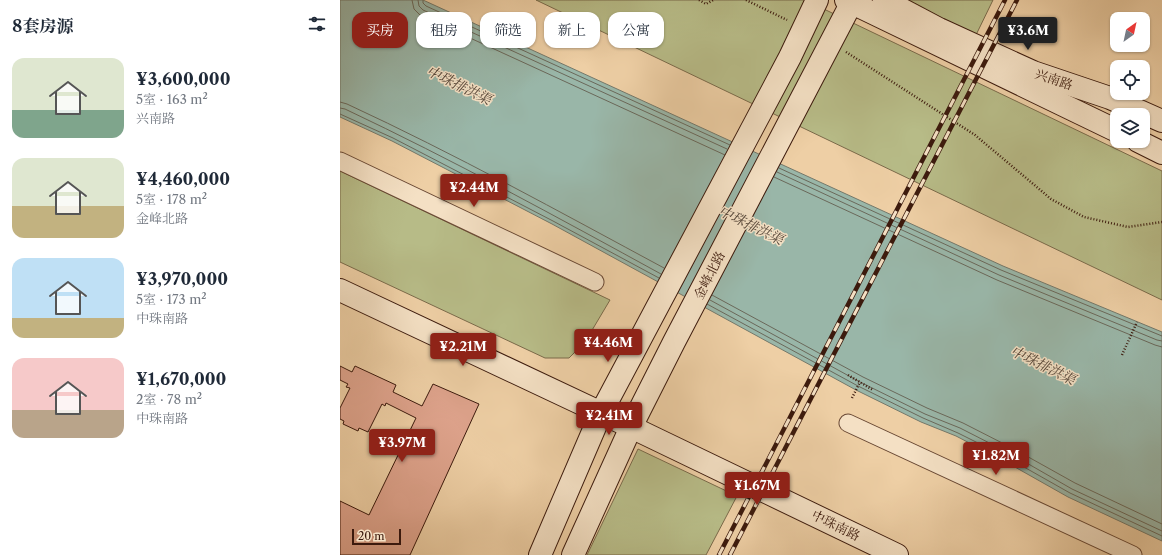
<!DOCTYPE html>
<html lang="zh">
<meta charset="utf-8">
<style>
:root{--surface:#fff;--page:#f6f6f7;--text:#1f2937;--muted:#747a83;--accent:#8f2418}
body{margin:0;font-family:"Libre Caslon Text","Noto Serif SC",serif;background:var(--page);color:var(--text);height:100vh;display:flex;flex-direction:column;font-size:15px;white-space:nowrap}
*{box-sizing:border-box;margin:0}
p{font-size:13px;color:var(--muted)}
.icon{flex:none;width:22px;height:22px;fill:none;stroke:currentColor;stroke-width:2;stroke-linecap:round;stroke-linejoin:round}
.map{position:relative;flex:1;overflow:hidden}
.details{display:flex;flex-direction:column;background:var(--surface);width:340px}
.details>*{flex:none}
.top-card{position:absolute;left:12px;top:12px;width:380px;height:36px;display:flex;gap:8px}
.needle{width:26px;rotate:33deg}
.tools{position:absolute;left:770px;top:12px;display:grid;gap:8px}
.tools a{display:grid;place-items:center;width:40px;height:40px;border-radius:8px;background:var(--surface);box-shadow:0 1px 3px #0004;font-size:20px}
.scale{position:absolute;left:12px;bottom:10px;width:49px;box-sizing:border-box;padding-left:4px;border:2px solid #3c1a0d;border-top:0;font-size:11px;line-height:14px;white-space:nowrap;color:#3c1a0d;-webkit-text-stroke:3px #f4e0c4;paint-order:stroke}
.price{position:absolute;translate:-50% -34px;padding:0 9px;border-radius:4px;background:var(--accent);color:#fff;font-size:13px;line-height:26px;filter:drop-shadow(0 1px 2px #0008)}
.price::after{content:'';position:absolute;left:50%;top:24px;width:12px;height:9px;margin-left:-6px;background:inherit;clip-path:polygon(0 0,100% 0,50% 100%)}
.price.selected{background:#222;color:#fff}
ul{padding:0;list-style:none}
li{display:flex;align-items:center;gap:12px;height:100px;padding:0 12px}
li span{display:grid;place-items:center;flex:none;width:112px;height:80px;border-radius:12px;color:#555}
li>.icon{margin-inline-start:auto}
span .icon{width:48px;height:48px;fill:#fffc;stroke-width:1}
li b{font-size:17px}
h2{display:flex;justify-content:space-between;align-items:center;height:48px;padding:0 12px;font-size:17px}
.pill{padding:0 14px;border-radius:12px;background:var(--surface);box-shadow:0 1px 3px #0004;font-size:14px;line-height:36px}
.pill.selected{background:var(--accent);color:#fff}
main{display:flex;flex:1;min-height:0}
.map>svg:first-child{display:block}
</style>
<main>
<section class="details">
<h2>8套房源<svg class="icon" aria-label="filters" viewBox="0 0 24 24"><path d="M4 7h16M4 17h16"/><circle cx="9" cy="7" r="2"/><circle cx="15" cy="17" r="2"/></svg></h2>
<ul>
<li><span style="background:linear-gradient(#dfe7d0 65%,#7fa58c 0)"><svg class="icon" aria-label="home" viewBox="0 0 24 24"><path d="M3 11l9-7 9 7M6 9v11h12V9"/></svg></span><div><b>¥3,600,000</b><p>5室 · 163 m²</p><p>兴南路</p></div></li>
<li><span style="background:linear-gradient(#dfe7d0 60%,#c2b280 0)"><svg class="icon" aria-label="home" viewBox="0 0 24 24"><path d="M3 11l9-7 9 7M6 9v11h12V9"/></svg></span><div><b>¥4,460,000</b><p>5室 · 178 m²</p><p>金峰北路</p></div></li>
<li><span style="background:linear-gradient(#bfe0f5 75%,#c2b280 0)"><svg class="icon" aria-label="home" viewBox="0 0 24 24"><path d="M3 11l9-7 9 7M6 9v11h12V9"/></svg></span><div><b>¥3,970,000</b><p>5室 · 173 m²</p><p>中珠南路</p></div></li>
<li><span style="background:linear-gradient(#f6c9c9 65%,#b9a48a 0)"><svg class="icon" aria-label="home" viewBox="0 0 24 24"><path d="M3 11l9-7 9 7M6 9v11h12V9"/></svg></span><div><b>¥1,670,000</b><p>2室 · 78 m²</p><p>中珠南路</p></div></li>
</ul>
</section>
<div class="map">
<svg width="822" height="555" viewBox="0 0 822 555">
<rect width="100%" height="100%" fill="#eecfa5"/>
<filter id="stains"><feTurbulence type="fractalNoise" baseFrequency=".005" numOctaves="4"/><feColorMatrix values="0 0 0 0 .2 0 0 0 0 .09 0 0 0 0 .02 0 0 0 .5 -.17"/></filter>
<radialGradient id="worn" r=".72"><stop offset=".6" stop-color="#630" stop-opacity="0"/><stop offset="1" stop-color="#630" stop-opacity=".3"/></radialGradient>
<g fill="#b7bb87" stroke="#7a6a4a">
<polygon points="196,0 465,0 822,171 822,300"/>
<polygon points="564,0 653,0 635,37"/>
<polygon points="0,171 270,300 245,342 229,358 205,358 0,262"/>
<polygon points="298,449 397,496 366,555 247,555"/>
</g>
<polygon fill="#99b6a8" stroke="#74786a" points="0,0 83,0 663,266 822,332 822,541 728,497 666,462 616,436 581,422 516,390 212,224 52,141 0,117"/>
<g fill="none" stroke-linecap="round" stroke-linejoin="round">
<g stroke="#6a685a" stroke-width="1">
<polyline points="72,0 74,9 80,15 385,155"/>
<polyline points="78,0 79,6 83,10 387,149"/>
<polyline points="83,0 83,3 86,6 390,145"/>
<path d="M0,102L7,104C115,154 220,212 324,268"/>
<path d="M0,108L5,109C113,160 217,217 321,274"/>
<polyline points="0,114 53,138 213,221 319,278"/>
<polyline points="439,168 661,270 822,336"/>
<polyline points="437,172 659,275 817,340 822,341"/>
<polyline points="434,177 657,280 815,345 822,347"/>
<polyline points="372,295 523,377 587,408 623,423 674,449 735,483 822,524"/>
<polyline points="370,300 520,382 585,414 620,428 671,454 732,489 822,531"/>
<polyline points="367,304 518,386 583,418 618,433 668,458 730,493 822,536"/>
</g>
</g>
<polygon fill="#dea38c" stroke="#3c1a0d" points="0,366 12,372 15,366 56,385 53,392 82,406 93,384 139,404 70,555 0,555 0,501 29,515 76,418 46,403 45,406 42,404 28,432 19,428 18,431 3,424 4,421 0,419 0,408 10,388 6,387 8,384 0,380"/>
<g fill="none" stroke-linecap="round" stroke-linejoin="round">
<defs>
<g id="street">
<polyline points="0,161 255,282"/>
<polyline points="508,423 793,555"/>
</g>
<g id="secondary">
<polyline points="506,0 777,131"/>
<polyline points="544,0 599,29 693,72 770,98 822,121"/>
<polyline points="798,141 822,153"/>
<polyline points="0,290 291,427 557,555"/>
<polyline points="200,555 261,413 450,57 477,0"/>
<polyline points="233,555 291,427 334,342 513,0"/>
</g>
</defs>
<use href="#street" stroke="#684733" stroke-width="19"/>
<use href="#secondary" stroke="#3c1a0d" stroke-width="24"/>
<g stroke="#3c1a0d" stroke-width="2.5" stroke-dasharray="1 2" stroke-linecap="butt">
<polyline points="359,0 366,4 373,0"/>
<polyline points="406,0 447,20"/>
<polyline points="506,52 635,135 711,199 744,217 788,227 822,222"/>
<polyline points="782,355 797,322"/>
<polyline points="508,375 533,390"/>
<polyline points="512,398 520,382"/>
</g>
<use href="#street" stroke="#f4e0c4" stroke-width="17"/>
<use href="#secondary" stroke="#f4e0c4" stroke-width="22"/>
<defs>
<g id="rail">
<polyline points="379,555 665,0"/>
<polyline points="390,555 677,0"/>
</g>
</defs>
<use href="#rail" stroke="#3c1a0d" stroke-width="4.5"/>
<use href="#rail" stroke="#f4e0c4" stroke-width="3" stroke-dasharray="9" stroke-linecap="butt"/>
</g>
<g text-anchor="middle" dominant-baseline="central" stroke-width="3" stroke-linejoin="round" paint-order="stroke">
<g font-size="13" fill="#3c1a0d" stroke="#f4e0c4">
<text transform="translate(714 79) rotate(19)">兴南路</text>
<text transform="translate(369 275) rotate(-63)">金峰北路</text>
<text transform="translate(496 525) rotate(26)">中珠南路</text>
</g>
<g font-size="14" font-style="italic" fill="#58493c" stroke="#f4e0c4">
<text transform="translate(119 85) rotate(26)">中珠排洪渠</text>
<text transform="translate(411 225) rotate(26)">中珠排洪渠</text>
<text transform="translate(703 365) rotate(26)">中珠排洪渠</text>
</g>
</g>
<rect width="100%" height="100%" filter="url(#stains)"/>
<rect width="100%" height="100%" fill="url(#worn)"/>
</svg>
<div class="tools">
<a><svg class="needle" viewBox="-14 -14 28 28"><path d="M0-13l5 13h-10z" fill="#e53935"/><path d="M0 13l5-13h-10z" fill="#747a83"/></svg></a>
<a><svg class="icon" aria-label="locate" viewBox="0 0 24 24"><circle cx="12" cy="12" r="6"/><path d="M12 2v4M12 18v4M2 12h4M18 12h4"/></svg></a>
<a><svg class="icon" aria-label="layers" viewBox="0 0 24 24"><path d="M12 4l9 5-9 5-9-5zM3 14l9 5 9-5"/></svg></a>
</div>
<div class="scale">20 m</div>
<b class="price selected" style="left:688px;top:51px">¥3.6M</b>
<b class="price" style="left:134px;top:208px">¥2.44M</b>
<b class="price" style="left:268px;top:363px">¥4.46M</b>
<b class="price" style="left:123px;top:367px">¥2.21M</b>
<b class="price" style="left:269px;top:436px">¥2.41M</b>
<b class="price" style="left:62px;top:463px">¥3.97M</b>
<b class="price" style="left:656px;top:476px">¥1.82M</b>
<b class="price" style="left:417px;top:506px">¥1.67M</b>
<div class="top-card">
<a class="pill selected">买房</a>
<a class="pill">租房</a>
<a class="pill">筛选</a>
<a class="pill">新上</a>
<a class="pill">公寓</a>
</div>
</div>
</main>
